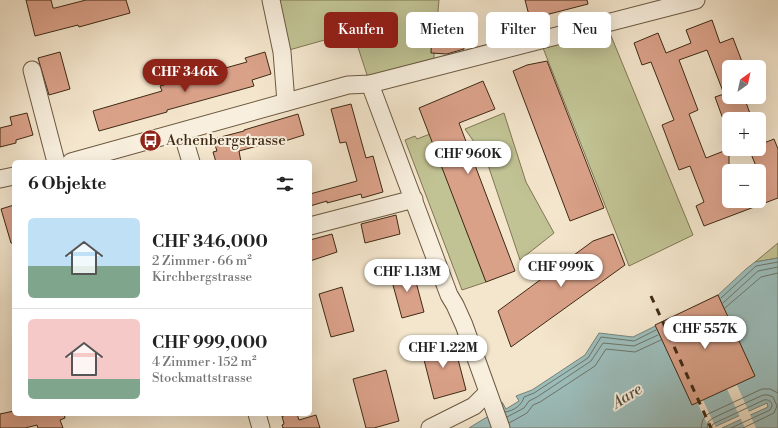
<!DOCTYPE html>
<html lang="de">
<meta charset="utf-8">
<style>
:root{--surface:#fff;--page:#f6f6f6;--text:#222;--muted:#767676;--line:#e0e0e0;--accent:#8f2418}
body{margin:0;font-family:"Libre Bodoni",serif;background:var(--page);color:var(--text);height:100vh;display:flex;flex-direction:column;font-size:15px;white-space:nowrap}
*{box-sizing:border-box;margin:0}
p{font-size:13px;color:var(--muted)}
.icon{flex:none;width:22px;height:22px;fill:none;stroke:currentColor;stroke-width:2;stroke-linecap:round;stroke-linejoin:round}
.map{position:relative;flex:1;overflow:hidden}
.side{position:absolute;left:12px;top:160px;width:300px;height:256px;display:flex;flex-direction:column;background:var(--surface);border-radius:6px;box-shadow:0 4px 16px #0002}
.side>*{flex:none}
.top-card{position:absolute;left:324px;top:12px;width:380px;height:36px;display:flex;gap:8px}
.needle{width:26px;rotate:33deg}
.buttons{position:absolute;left:722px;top:60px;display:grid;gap:8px}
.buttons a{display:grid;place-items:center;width:44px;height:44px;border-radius:6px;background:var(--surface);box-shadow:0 4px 16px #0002;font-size:20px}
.price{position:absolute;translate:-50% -34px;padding:0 9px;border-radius:14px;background:#fff;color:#222;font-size:13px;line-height:26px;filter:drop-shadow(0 1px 2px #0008)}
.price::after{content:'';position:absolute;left:50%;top:24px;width:12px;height:9px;margin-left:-6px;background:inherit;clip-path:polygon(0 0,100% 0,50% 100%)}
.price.on{background:var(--accent);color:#fff}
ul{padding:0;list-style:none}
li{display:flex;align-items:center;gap:12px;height:100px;padding:0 16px}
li+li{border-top:1px solid var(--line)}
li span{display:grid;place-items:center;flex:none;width:112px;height:80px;border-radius:6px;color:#555}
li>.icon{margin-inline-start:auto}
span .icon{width:48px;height:48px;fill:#fffc;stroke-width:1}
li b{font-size:17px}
h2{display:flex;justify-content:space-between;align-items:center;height:48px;padding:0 16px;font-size:17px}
.tag{padding:0 14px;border-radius:6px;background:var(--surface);box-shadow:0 4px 16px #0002;font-size:14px;line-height:36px}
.tag.on{background:var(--accent);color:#fff}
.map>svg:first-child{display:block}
</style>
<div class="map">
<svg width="778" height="428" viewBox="0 0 778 428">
<rect width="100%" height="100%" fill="#f4e6cd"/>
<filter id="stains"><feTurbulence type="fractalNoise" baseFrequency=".005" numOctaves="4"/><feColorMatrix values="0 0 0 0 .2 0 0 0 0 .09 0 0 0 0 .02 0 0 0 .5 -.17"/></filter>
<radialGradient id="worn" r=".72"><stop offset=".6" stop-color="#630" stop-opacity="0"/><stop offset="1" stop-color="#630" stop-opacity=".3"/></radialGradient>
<g fill="#c1c394" stroke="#807654">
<polygon points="271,0 439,0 433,67 370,84 353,32 282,52"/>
<polygon points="609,31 693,235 629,266 543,48"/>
<polygon points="504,113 526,182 554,233 520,260 486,159 465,129"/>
<polygon points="430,134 486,282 462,290 405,140 415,136 417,139"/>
<polygon points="778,243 778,258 755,262"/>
</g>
<polygon fill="#9cbebc" stroke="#778379" points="778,258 778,428 722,428 768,407 767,403 712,428 469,428 487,417 502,402 506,409 519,401 516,396 532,390 585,355 599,333 633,337 718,295 746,269 755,262"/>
<g fill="#f4e6cd">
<polygon points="737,385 756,428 745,428 727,389"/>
<polygon points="703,400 716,428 709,428 697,402"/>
</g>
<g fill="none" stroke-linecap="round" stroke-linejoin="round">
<g stroke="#6e7468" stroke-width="1">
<polyline points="721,298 756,266 778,262"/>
<polyline points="723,303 758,271 778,267"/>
<polyline points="725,308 761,277 778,273"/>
<path d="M505,412C514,411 522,405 524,397L534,393L588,358L601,337L634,341L656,330"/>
<polyline points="507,417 524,408 529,401 537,397 591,361 603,343 634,346 658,335"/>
<polyline points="509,423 527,413 533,405 540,402 595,366 606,349 635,352 661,340"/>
<polyline points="701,428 703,419 708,414 762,389 770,389 778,393"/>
<polyline points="707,428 708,422 713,418 763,395 768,395 773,397 777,406 774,413 743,428"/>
<path d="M712,428V425L715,423L764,400C769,399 772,402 772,406L770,410L731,428"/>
</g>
</g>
<g fill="#daa189" stroke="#3f2a14">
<polygon points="26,0 51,0 53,8 55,8 86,0 126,0 130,13 79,27 78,25 35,36"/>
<polygon points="525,0 587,0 588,4 530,19"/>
<polygon points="712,20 720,43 733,38 744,67 729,67 729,97 744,97 752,119 723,119 715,97 724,94 707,50 679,60 698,110 689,114 706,158 729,149 729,201 759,201 759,171 758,171 749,149 759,149 759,145 774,139 778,149 778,198 704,226 696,206 704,202 690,166 679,170 662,125 674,120 651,62 642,65 634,43 658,33 666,53 691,43 686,30"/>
<polygon points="432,27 464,28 464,49 447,54 431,53"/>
<polygon points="60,52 70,89 49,95 38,58"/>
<polygon points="265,52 271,74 252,80 254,86 167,110 167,112 99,131 93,111 162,91 160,86 247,62 245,58"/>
<polygon points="547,61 604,208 570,221 513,71 527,65"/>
<polygon points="483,81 495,109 459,123 515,271 486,282 419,108"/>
<polygon points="351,104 366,158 373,156 383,192 362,198 361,194 327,203 327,201 310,206 310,194 357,181 346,142 340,143 331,109"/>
<polygon points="27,113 33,135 16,140 16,143 0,147 0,128 12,125 10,117"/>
<polygon points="298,114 304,135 269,146 268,143 239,151 241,162 216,162 213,152 217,151 213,139 244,131 244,130"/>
<polygon points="14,205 14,243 11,243 1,209"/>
<polygon points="396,215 400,234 365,243 361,224"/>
<polygon points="332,234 337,252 310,261 310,240"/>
<polygon points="613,234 625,265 511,347 498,311 593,241"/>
<polygon points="412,267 424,312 402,318 390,274"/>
<polygon points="342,287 354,331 331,337 319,294"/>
<polygon points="718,295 755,376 692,405 655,325"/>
<polygon points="453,340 466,390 434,399 421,348"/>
<polygon points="386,370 399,421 374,428 366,428 353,379"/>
<polygon points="14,411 14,414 64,414 65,418 60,420 63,428 38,428 37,425 25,428 0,428 0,414"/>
<polygon points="284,414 297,414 299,420 316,415 320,428 283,428 282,425 284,424 282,416 284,416"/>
</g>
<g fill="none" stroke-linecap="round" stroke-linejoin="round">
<defs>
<g id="street">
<polyline points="271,0 282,52 286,102"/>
<polyline points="32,70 56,162"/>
<polyline points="370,84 449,295 455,305 464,325 501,428"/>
<polyline points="182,132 191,162"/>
<polyline points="71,162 348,85 370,84 696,0"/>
<polyline points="0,179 14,176"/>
<polyline points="310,226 414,199"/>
<polyline points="257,414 261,428"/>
<polyline points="430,428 474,406 487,393"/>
</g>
</defs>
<use href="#street" stroke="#6c5942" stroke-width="19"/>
<use href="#street" stroke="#f8efde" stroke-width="17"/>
<polyline stroke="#3f2a14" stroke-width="3" stroke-dasharray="7 7" stroke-linecap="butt" points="651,296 711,428"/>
</g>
<defs>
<symbol id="bus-disc" viewBox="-11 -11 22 22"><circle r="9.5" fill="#8f2418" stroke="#f8efde"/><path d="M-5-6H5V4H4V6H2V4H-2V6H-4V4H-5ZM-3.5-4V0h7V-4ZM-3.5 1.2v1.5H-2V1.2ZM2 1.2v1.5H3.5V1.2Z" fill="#fff"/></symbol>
</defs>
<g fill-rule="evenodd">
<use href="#bus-disc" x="138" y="128" width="25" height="25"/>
</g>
<g text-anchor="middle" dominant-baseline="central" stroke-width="4" stroke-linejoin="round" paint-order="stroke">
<g font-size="15" fill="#3f2a14" stroke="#f8efde" text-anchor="start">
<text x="166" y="140">Achenbergstrasse</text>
</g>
<g font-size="16" font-style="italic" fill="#564f3e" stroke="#f8efde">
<text transform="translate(627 396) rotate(-32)">Aare</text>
</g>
</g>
<rect width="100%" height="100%" filter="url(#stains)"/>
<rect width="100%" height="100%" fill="url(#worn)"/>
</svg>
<div class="buttons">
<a><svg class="needle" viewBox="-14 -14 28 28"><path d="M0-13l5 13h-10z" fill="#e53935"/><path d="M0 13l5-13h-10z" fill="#767676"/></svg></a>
<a>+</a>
<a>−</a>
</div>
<b class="price on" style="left:185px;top:93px">CHF 346K</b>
<b class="price" style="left:468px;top:175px">CHF 960K</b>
<b class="price" style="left:561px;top:288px">CHF 999K</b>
<b class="price" style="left:407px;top:293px">CHF 1.13M</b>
<b class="price" style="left:705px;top:350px">CHF 557K</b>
<b class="price" style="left:443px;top:369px">CHF 1.22M</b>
<div class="top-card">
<a class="tag on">Kaufen</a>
<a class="tag">Mieten</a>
<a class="tag">Filter</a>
<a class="tag">Neu</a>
</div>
<section class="side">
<h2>6 Objekte<svg class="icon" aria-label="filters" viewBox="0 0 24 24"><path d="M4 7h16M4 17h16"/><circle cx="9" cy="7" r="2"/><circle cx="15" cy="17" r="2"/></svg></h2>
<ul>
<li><span style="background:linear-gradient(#bfe0f5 60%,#7fa58c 0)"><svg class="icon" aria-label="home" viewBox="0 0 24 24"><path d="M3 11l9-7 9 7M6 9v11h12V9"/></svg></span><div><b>CHF 346,000</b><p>2 Zimmer · 66 m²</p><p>Kirchbergstrasse</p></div></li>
<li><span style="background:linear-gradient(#f6c9c9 75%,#7fa58c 0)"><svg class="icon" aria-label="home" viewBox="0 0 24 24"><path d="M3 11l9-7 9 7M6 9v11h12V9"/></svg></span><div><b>CHF 999,000</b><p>4 Zimmer · 152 m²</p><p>Stockmattstrasse</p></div></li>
</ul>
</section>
</div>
